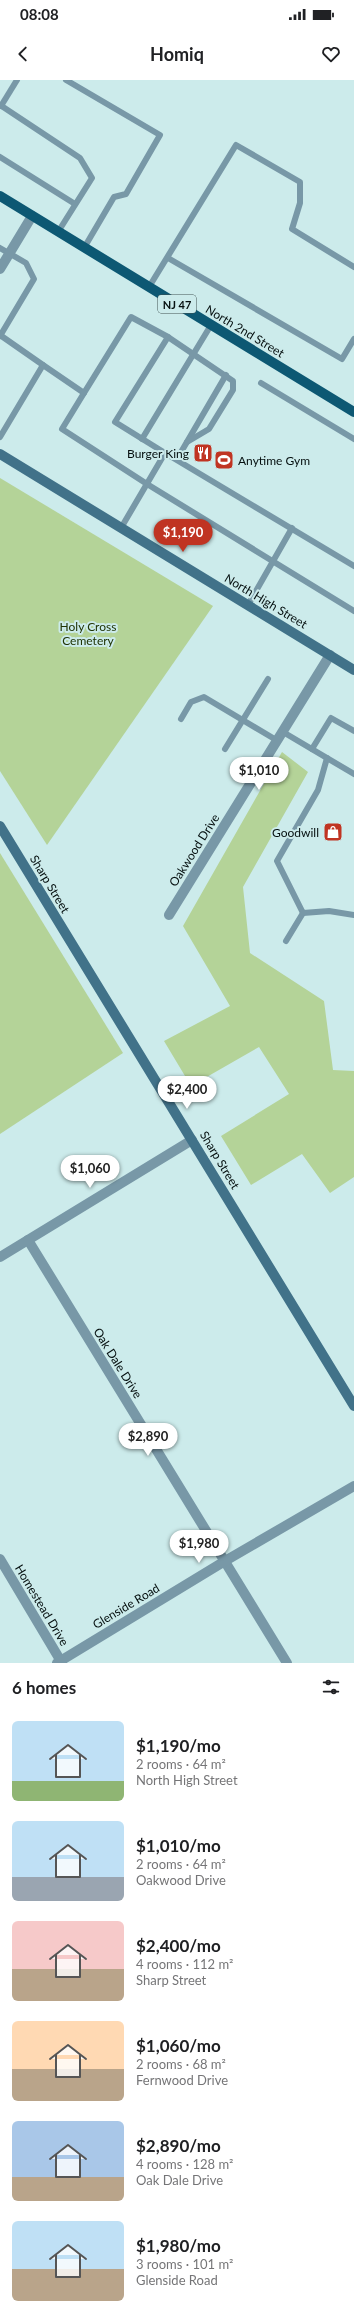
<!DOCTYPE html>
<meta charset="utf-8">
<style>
:root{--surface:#fff;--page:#f6f6f6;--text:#202124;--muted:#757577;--accent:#c03422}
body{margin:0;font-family:Lato,sans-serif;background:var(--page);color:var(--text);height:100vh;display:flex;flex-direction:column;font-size:15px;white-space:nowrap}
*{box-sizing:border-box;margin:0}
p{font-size:13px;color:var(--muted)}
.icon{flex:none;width:22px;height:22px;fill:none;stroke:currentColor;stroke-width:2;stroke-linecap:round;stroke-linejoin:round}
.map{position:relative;height:1583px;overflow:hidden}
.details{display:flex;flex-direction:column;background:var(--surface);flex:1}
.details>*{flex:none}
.price{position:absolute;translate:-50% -34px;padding:0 9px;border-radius:14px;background:#fff;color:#222;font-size:13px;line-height:26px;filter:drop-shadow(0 1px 2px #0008)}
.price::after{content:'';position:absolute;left:50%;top:24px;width:12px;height:9px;margin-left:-6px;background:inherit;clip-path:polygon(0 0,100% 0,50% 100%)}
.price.current{background:var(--accent);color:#fff}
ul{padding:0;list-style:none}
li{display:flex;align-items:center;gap:12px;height:100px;padding:0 12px}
li span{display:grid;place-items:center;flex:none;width:112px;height:80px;border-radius:6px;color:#555}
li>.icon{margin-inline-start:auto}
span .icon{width:48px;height:48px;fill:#fffc;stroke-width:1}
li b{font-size:17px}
h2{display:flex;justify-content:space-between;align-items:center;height:48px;padding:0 12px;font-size:17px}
.status{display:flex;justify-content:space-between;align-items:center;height:28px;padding:0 20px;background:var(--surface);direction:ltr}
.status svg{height:11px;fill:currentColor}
header{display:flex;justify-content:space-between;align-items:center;height:52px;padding:0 12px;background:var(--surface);font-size:18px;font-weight:700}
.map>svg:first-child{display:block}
</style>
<div class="status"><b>08:08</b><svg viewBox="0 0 49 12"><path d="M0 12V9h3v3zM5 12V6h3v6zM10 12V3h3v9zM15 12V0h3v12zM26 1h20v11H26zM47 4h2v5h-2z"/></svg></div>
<header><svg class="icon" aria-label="back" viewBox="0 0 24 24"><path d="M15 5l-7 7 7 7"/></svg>Homiq<svg class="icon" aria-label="heart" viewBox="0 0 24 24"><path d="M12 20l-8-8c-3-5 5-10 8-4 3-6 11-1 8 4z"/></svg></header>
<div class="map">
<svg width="354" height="1583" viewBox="0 0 354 1583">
<rect width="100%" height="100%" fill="#ccebeb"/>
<g fill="#b4d398">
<polygon points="0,398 213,526 47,765 0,691"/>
<polygon points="282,672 308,692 243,807 250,873 324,921 333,990 354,991 354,1097 330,1113 302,1074 251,1105 221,1056 289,1014 259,967 191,1006 164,961 230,926 183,846"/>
<polygon points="0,773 123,973 0,1054"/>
</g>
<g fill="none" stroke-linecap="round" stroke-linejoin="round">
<g stroke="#7898a7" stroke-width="6">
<polyline points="66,0 160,55 126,114 114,117 84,168"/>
<polyline points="0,25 80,78 92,98 58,152"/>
<polyline points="1,26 17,0"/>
<polyline points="0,77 75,124"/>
<polyline points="0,168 26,183 34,199 0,256"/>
<polyline points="168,178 342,279 354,259"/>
<polyline points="149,207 236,65 300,102 300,123 292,149 354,187"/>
<polyline points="43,285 84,313 131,237 168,257"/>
<polyline points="261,303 354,359"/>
<polyline points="84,313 62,349 147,404 354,531"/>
<polyline points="0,357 43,285 0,255"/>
<polyline points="142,359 211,245"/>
<polyline points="165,373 354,486"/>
<polyline points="177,379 226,295"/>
<polyline points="121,448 165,373 115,342 168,257 233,301 233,310 209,349 187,362"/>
<polyline points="248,525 292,448"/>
<polyline points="181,639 191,622 204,617 278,661"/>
<polyline points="283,652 354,694"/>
<polyline points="225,669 268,599"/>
<polyline points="312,669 331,638 354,651"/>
<polyline points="327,678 318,710 277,781 303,833 329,831 354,835"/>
<polyline points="286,861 303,833"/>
</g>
<g stroke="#7898a7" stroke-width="10">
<polyline points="0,189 32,136"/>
<polyline points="169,835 330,575"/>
<polyline points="28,1160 287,1583"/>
<polyline points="0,1177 192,1060"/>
<polyline points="0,1479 62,1583"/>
<polyline points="57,1583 225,1481 354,1406"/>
</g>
<g stroke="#417289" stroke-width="10">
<polyline points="0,374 354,590"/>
<polyline points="0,746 354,1326"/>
</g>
<polyline stroke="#0d5873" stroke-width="10" points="0,116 354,332"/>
</g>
<defs>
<symbol id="restaurant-square" viewBox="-11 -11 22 22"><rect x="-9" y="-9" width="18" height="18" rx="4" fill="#c03422" stroke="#ccebeb"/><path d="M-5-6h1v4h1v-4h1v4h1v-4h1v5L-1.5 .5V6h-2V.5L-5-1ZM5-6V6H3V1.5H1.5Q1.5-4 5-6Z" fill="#fff"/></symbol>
<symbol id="stadium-square" viewBox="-11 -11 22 22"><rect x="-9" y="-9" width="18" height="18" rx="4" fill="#c03422" stroke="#ccebeb"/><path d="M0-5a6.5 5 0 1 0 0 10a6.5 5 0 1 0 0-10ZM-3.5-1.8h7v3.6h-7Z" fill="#fff"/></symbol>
<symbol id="shop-square" viewBox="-11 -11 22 22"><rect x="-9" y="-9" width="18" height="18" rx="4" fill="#c03422" stroke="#ccebeb"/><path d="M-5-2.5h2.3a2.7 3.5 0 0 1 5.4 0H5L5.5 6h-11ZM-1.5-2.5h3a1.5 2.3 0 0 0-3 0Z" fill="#fff"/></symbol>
</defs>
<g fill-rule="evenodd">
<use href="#restaurant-square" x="192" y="362" width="22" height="22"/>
<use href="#stadium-square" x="213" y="369" width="22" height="22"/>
<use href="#shop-square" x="322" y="741" width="22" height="22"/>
</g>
<g text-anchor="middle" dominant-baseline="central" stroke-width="4" stroke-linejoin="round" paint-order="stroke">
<rect fill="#ccebeb" stroke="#415151" stroke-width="1" x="158" y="215" width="38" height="18" rx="3"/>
<g font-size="11" font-weight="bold" fill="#050f0f">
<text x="177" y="224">NJ 47</text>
</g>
<g font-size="12" fill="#050f0f" stroke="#ccebeb">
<text transform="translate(245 251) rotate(31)">North 2nd Street</text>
<text transform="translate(266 521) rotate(31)">North High Street</text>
<text transform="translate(194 770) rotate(-58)">Oakwood Drive</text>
<text transform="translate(50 804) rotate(59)">Sharp Street</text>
<text transform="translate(220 1080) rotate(59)">Sharp Street</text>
<text transform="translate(118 1283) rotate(58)">Oak Dale Drive</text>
<text transform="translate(42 1525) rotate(59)">Homestead Drive</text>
<text transform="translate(126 1526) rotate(-31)">Glenside Road</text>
</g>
<g font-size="12" fill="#050f0f" stroke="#ccebeb" text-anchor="end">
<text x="189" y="373">Burger King</text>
<text x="238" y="380" text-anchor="start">Anytime Gym</text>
<text x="319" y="752">Goodwill</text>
</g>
<g font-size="12" fill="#203404" stroke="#ccebeb">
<text x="88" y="546">Holy Cross<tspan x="88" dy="14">Cemetery</tspan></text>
</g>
</g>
</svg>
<b class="price current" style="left:183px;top:473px">$1,190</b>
<b class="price" style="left:259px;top:711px">$1,010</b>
<b class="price" style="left:187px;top:1030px">$2,400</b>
<b class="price" style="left:90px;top:1109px">$1,060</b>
<b class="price" style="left:148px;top:1377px">$2,890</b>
<b class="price" style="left:199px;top:1484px">$1,980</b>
</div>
<section class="details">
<h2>6 homes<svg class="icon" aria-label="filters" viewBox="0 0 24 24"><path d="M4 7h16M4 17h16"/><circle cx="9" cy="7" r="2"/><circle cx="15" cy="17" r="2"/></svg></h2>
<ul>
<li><span style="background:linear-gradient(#bfe0f5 75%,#8fb573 0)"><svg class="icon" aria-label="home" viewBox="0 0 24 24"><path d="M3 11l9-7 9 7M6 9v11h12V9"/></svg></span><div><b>$1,190/mo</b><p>2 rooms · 64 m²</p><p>North High Street</p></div></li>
<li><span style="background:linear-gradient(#bfe0f5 70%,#9aa5b1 0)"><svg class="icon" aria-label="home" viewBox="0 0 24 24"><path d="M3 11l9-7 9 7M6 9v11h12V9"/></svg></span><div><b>$1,010/mo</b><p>2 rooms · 64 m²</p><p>Oakwood Drive</p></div></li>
<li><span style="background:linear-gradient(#f6c9c9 60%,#b9a48a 0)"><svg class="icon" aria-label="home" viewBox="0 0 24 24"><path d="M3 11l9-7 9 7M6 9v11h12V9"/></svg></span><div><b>$2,400/mo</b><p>4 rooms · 112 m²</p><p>Sharp Street</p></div></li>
<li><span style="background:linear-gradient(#ffd9b3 60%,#b9a48a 0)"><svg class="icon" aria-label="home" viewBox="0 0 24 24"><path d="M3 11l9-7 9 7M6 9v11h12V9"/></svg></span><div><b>$1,060/mo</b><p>2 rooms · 68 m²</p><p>Fernwood Drive</p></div></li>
<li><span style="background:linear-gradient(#a9c7e8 70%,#b9a48a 0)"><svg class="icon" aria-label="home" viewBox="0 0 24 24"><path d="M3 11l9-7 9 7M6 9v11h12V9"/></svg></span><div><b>$2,890/mo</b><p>4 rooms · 128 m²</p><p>Oak Dale Drive</p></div></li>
<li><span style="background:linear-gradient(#bfe0f5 60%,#b9a48a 0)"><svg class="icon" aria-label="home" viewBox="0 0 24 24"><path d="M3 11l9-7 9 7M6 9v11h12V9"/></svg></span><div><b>$1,980/mo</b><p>3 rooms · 101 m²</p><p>Glenside Road</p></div></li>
</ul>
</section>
